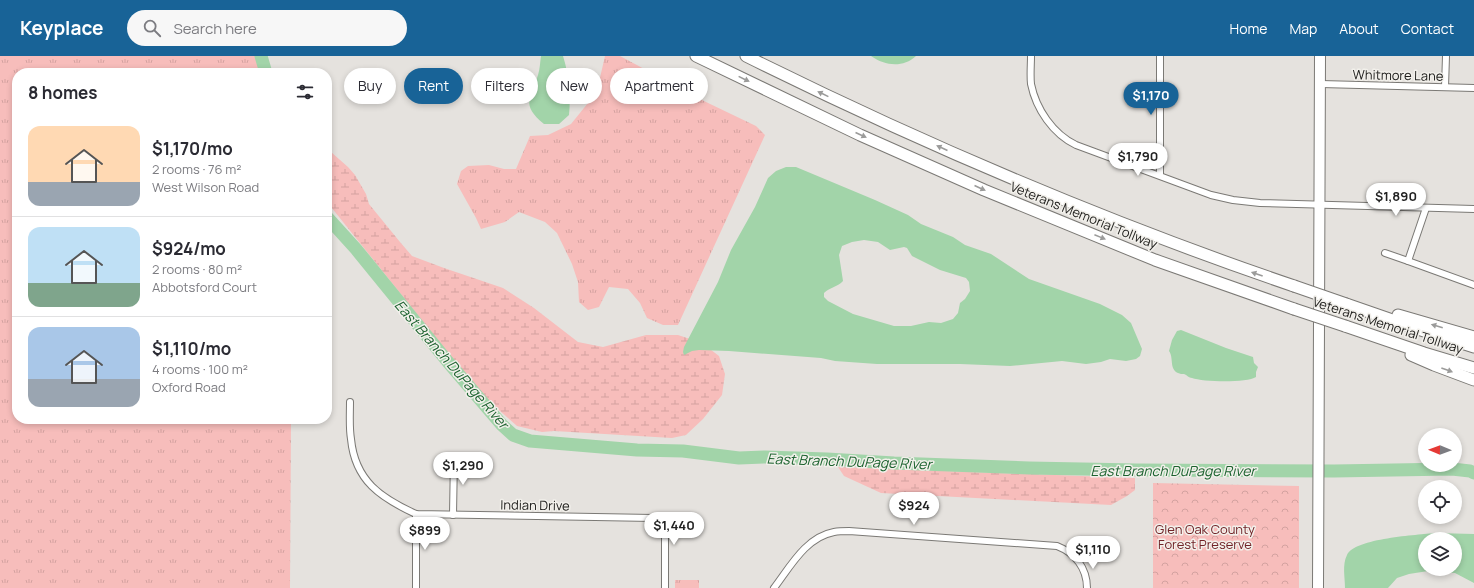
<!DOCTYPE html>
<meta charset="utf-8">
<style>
:root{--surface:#fff;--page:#f7f7f7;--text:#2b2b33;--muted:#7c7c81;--line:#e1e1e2;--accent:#186397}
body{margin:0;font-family:Manrope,sans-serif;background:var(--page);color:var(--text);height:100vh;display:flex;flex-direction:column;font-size:15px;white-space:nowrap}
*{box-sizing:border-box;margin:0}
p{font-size:13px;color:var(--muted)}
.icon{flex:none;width:22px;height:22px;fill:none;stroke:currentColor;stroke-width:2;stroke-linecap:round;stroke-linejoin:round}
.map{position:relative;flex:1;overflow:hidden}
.drawer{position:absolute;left:12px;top:12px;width:320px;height:356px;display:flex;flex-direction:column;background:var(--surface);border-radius:16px;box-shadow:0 2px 6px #0003}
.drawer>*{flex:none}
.hud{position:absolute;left:344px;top:12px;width:380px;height:36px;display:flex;gap:8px}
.needle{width:26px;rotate:271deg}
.controls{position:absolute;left:1418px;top:372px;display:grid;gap:8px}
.controls a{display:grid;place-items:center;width:44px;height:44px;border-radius:50%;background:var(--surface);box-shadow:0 2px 6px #0003;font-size:20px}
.price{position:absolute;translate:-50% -34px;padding:0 9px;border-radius:14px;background:#fff;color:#222;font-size:13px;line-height:26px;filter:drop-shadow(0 1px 2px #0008)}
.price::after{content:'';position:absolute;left:50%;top:24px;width:12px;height:9px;margin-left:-6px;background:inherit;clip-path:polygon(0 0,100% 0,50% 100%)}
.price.current{background:var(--accent);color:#fff}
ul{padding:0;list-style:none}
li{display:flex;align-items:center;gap:12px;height:100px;padding:0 16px}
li+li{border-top:1px solid var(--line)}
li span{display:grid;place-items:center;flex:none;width:112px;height:80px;border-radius:12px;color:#555}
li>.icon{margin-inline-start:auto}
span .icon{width:48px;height:48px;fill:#fffc;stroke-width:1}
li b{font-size:17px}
h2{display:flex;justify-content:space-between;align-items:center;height:48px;padding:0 16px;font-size:17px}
.tag{padding:0 14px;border-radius:18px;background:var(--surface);box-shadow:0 2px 6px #0003;font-size:14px;line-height:36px}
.tag.current{background:var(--accent);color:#fff}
header{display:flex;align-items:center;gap:24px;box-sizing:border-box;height:56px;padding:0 20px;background:var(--accent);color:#fff}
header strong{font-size:19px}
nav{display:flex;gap:22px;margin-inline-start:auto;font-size:14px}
.search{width:280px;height:36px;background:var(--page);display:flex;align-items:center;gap:10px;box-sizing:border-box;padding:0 14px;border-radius:22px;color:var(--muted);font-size:15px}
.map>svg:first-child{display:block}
</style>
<header>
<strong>Keyplace</strong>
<div class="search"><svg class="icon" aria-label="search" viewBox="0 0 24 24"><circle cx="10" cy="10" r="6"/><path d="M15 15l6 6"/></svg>Search here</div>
<nav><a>Home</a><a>Map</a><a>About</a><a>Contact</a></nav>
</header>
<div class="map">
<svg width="1474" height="532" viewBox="0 0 1474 532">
<defs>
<pattern id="grass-tufts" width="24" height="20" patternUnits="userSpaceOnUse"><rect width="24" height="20" fill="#f7bdbb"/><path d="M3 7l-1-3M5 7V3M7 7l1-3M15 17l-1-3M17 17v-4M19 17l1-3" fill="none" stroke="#d3a2a0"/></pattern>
<pattern id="wetland-marsh" width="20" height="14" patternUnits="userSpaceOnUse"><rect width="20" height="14" fill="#f7bdbb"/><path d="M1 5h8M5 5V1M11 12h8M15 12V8" fill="none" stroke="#d3a2a0"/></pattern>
<pattern id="park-crowns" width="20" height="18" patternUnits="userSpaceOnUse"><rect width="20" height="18" fill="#f7bdbb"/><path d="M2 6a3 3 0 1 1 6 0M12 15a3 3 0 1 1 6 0" fill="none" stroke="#d3a2a0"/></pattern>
</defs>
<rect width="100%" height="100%" fill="#e5e2de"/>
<g fill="url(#grass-tufts)">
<polygon points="0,0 255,0 261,17 17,17 17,363 291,363 290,532 0,532"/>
<polygon points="605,0 620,0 706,46 756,70 765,79 678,269 663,269 647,262 640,247 628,233 609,231 599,251 588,254 579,246 578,226 572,208 557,177 545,166 519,156 505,166 481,173 476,162 457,128 461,115 468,110 489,109 504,113 516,113 530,80 548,79 571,68 588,47 599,26"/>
<rect x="675" y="524" width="24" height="8"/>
</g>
<g fill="url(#wetland-marsh)">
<polygon points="327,96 331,96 348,111 355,119 366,138 369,148 400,186 412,200 444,212 503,232 534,252 578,286 603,291 646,279 678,279 702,287 719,300 725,318 722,339 703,363 686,379 672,382 554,375 542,376 517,370 492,348 465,318 327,146"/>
<polygon points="838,411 1135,422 1135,434 1127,440 1111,449 881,437 844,420"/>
</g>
<polygon fill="url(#park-crowns)" points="1153,427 1299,430 1299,532 1153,532"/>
<g fill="#a2d4a9" fill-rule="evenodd">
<path d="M541,0H563C569,19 571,39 569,59L559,68H544C520,48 531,43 538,19C540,13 540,6 541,0Z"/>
<path d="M871,0H916C903,12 885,10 871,0Z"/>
<path d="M786,111H796L875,144L908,159L921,168L953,181L965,189L991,198L1029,223L1100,248L1122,259L1131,267L1142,293L1140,300L1136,303L1126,305L1110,303L1101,306L1086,308L1062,305L1010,310L960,308H877L835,305L821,302L729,295L699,294L692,295L684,299L683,296L684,291L718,226L731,194L755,151L768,122L776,115ZM864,184L878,186L890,194L904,191L907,192L912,200L940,214L966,222L969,226L970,235L965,243L960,247L958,257L953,263L941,267L929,266L911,270H894L853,258L828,245L824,241V237C830,231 838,231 843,225L839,199L842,190L852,186Z"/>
<path d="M1181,274L1226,292L1253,301L1254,307L1258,311L1256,316V321C1247,327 1203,326 1192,322C1189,322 1187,319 1184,318C1182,318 1180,318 1178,317C1169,313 1174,302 1169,295L1172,284L1177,275Z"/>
<path d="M1435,477L1474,478V527L1455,517L1428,515L1409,518L1397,522L1388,532H1345C1345,521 1342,509 1347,499C1355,482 1418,479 1435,477ZM1425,483H1455V513H1425Z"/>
</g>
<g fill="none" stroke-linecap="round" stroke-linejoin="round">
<g stroke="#a2d4a9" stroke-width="13">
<polyline points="261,0 266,17"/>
<polyline points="327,161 356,193 448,306 502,369 513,379 530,385 637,394 683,395 739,402 765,401 827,403 894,407 1029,412 1136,414 1334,415 1452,413 1470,415 1474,417"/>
</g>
<defs>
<g id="street">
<path d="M1031,0C1031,9 1030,19 1031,28C1036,53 1053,78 1076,89L1211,139L1233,144L1260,147L1474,153"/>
<polyline points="1160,0 1160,119"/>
<polyline points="1321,28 1474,32"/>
<polyline points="1445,31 1446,0"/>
<polyline points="1426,152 1408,205 1474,229"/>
<polyline points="1385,197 1408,205"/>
<path d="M350,346C350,359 349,371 351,383C355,425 381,442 416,458L653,462L662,468L665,478V532"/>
<polyline points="416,458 416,532"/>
<polyline points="453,459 454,401"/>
<path d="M774,532C790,511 806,481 834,476C839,475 844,475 849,475L1057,490C1075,497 1087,512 1087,532"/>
</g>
<polyline id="primary" points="1318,532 1320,0"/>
<g id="highway">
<polyline points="696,0 860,79 984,134 1155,204 1294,253"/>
<path d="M746,0C923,88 1106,166 1294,230"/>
<polyline points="1346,248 1421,274 1474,291"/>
<polyline points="1398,259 1474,281"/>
<polyline points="1345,270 1424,297 1474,312"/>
<polyline points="1411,299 1434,309 1474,324"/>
</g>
</defs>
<use href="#street" stroke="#7b7975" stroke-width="8"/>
<use href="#primary" stroke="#7b7975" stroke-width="12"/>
<use href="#highway" stroke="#7b7975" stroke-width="13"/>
<use href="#street" stroke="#fff" stroke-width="6"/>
<use href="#primary" stroke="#fff" stroke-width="10"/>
<use href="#highway" stroke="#fff" stroke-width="11"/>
<defs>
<g id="highway-bridge">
<polyline points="1294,230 1346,248"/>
<polyline points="1294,253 1345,270"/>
</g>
</defs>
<use href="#highway-bridge" stroke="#7b7975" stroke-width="13" stroke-linecap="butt"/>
<use href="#highway-bridge" stroke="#fff" stroke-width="11"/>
</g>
<defs><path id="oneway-solid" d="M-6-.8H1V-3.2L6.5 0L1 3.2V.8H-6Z"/></defs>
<g fill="#9b9b9a">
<use href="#oneway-solid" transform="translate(744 23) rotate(26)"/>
<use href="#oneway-solid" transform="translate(823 38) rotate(-154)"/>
<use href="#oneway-solid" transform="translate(861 79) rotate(24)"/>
<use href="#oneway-solid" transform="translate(942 92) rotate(-156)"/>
<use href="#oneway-solid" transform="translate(980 132) rotate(24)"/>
<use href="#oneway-solid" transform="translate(1100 181) rotate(22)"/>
<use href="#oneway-solid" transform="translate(1257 218) rotate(-161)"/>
<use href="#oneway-solid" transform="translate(1437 270) rotate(-164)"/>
<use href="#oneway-solid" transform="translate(1447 314) rotate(20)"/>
</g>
<g text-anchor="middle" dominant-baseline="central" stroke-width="3" stroke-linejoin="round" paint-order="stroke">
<g font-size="13" fill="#21201e" stroke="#f2f0eb">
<text transform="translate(1398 19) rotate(1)">Whitmore Lane</text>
<text transform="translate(1084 159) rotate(22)">Veterans Memorial Tollway</text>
<text transform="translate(1388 269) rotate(18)">Veterans Memorial Tollway</text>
<text transform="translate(535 449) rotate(1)">Indian Drive</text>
</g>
<g font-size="13" fill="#712327" stroke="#f2f0eb">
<text x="1205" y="473">Glen Oak County<tspan x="1205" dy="15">Forest Preserve</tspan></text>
</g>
<g font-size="14" font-style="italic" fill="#1b622e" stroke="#f2f0eb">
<text transform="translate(452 308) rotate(49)">East Branch DuPage River</text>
<text transform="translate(849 405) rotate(2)">East Branch DuPage River</text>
<text x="1173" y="414">East Branch DuPage River</text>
</g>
</g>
</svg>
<div class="controls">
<a><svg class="needle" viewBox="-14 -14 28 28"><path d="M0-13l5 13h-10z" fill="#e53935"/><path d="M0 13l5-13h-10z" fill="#7c7c81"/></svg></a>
<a><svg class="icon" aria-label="locate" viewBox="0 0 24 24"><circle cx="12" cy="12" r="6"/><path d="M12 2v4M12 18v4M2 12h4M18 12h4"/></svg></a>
<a><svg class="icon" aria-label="layers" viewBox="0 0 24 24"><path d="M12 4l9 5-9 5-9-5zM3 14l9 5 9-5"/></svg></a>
</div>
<b class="price current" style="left:1151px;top:60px">$1,170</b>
<b class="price" style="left:1138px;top:121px">$1,790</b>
<b class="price" style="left:1396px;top:161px">$1,890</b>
<b class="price" style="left:463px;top:430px">$1,290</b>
<b class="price" style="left:914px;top:470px">$924</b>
<b class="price" style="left:674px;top:490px">$1,440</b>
<b class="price" style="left:425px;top:495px">$899</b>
<b class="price" style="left:1093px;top:514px">$1,110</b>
<div class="hud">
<a class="tag">Buy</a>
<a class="tag current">Rent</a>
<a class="tag">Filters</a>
<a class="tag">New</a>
<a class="tag">Apartment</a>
</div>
<section class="drawer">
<h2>8 homes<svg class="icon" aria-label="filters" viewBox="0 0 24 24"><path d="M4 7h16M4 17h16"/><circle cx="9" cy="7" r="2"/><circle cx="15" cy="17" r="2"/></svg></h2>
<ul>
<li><span style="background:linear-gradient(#ffd9b3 70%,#9aa5b1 0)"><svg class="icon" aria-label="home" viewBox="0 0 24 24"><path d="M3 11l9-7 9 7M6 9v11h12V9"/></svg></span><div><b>$1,170/mo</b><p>2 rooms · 76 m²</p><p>West Wilson Road</p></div></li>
<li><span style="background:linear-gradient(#bfe0f5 70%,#7fa58c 0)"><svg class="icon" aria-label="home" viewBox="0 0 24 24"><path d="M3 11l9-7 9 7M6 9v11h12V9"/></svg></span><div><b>$924/mo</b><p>2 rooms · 80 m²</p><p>Abbotsford Court</p></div></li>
<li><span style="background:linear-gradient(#a9c7e8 65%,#9aa5b1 0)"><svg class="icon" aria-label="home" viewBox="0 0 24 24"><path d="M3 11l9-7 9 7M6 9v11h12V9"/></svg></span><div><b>$1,110/mo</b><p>4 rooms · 100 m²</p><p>Oxford Road</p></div></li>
</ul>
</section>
</div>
